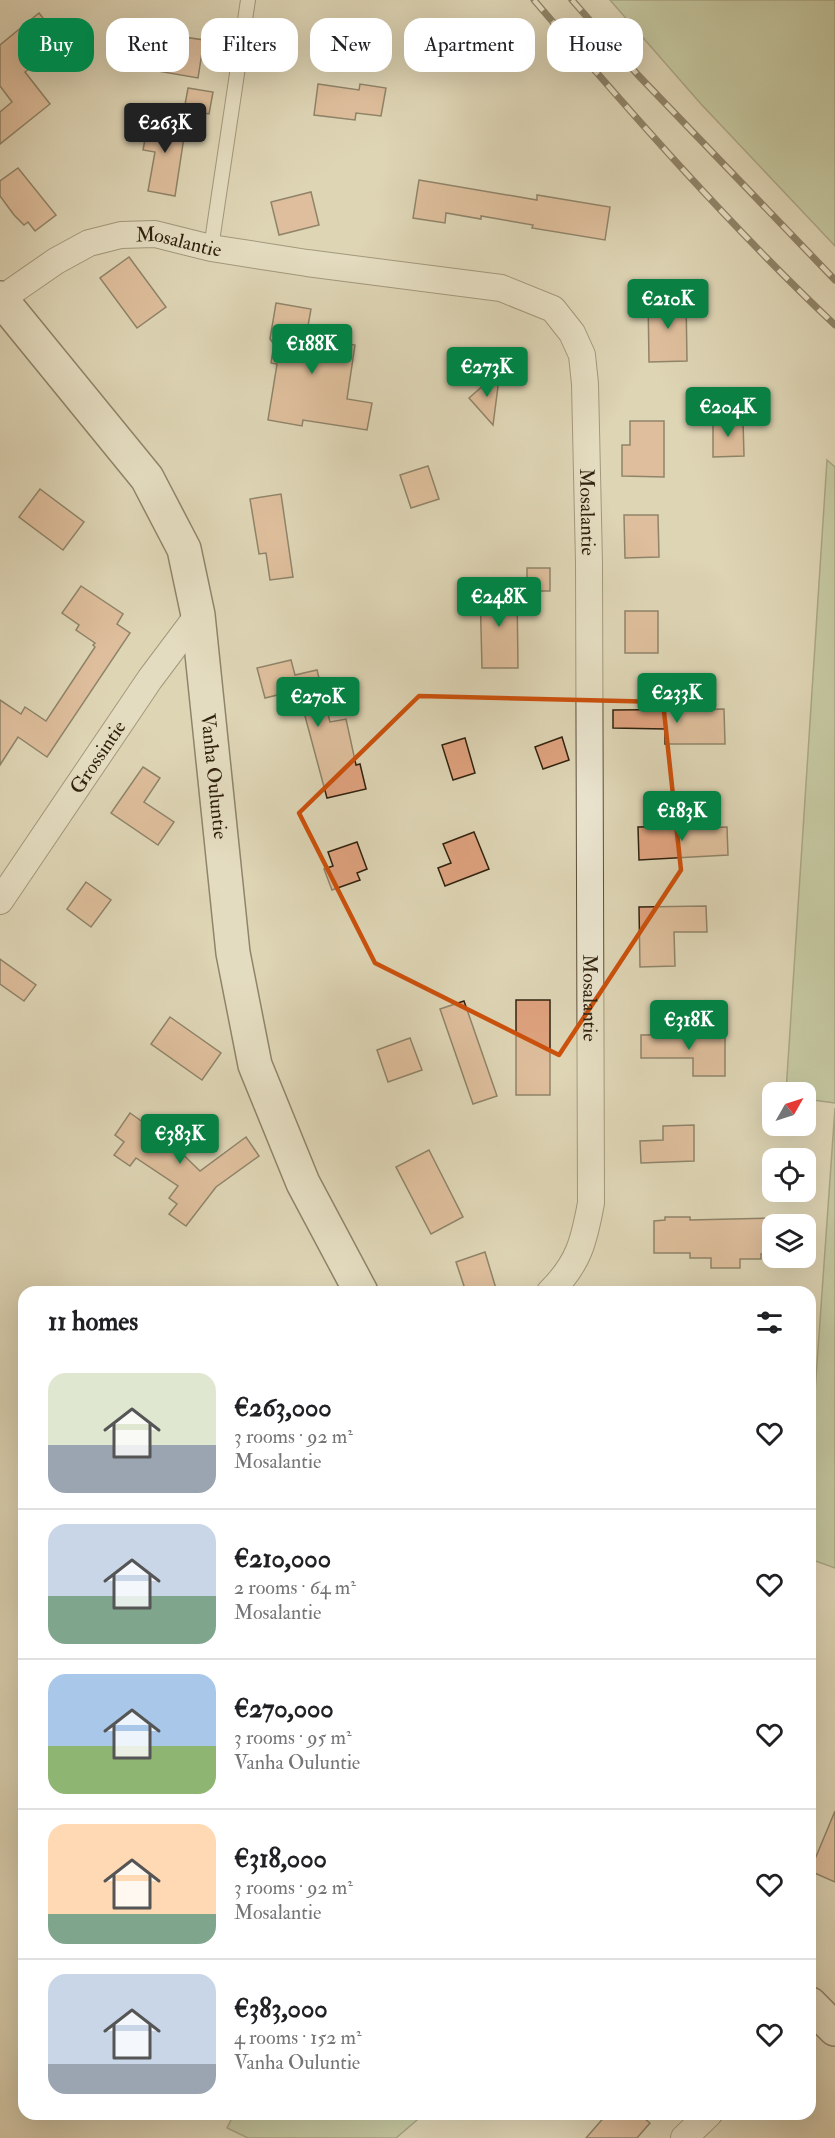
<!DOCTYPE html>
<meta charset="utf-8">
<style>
:root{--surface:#fff;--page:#f2f2f2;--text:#202124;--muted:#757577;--line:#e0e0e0;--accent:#0b8043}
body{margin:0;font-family:"IM FELL Double Pica",serif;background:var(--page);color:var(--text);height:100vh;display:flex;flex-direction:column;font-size:22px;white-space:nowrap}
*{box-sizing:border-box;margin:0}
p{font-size:20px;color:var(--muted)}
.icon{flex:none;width:33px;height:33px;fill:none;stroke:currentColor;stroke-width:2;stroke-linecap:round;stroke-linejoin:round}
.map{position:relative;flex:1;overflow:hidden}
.details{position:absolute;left:18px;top:1286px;width:798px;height:834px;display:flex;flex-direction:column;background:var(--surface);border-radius:18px;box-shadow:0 6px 24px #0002}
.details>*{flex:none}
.guide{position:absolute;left:18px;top:18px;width:800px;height:54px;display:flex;gap:12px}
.needle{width:39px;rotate:51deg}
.tools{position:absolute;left:762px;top:1082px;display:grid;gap:12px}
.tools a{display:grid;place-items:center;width:54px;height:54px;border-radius:12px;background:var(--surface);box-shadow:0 6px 24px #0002;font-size:30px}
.price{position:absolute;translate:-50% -51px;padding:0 14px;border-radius:6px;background:var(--accent);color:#fff;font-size:20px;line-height:39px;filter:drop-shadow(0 2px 3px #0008)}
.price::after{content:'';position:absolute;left:50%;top:36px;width:18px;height:14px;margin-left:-9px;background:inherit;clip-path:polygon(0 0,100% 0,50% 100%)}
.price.current{background:#222;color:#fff}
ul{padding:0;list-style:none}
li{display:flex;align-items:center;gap:18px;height:150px;padding:0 30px}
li+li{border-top:2px solid var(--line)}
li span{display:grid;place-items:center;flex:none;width:168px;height:120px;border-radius:18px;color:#555}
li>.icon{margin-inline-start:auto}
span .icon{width:72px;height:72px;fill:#fffc;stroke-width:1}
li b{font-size:26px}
h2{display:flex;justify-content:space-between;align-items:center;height:72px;padding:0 30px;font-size:26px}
.chip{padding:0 21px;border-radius:18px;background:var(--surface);box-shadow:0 6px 24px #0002;font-size:21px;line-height:54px}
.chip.current{background:var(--accent);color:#fff}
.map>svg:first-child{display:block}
</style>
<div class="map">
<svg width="835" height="2138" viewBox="0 0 835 2138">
<rect width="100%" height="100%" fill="#ded5b5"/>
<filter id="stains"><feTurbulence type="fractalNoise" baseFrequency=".00333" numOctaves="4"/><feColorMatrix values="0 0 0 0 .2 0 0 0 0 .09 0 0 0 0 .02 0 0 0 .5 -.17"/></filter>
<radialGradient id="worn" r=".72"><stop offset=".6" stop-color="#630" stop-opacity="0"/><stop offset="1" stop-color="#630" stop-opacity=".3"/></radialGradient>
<g fill="#acbe91" stroke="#6e7050" stroke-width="1.5">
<polygon points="610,0 835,0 835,246 701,104"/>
<polygon points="827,460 835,467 835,1103 806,1099 806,1092 786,1092"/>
<polygon points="835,1108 835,1568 810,1559 810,1463"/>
<polygon points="234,2114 424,2114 396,2138 248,2138 227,2128"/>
</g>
<g fill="#dea27e" stroke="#30220f" stroke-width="1.5">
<polygon points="39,13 62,42 25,72 50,104 0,144 0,112 12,102 0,86 0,45"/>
<polygon points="142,31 204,40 198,78 134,67"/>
<polygon points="318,84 359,90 360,84 386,88 381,116 356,113 355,120 314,115"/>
<polygon points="188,88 213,92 209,114 184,110"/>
<polygon points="149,118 186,124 175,196 148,191 155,152 143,150"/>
<polygon points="18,168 56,215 35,231 28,222 24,225 14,215 0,196 0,181"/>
<polygon points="419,180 537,200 537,195 610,207 605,240 532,228 533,225 481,216 481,219 446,213 445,223 413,218"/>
<polygon points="311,192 319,225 279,235 271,202"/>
<polygon points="129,257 166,307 137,328 100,278"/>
<polygon points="686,297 687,361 649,362 648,298"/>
<polygon points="276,303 311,309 306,337 355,345 347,399 372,403 367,430 303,420 302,426 268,420 277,364 271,363 274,344 270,339"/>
<polygon points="500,371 493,425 469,398"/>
<polygon points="713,420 743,420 744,456 713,457"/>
<polygon points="630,421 664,421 664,477 622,476 622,445 630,445"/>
<polygon points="428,466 439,499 411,508 400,475"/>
<polygon points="40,489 84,522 63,550 19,517"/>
<polygon points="281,494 293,577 270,580 266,553 259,554 250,499"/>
<polygon points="624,515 658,515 659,557 625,558"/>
<rect x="527" y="568" width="23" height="23"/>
<polygon points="81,586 123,614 117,624 130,633 47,757 18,737 0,765 0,700 21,714 25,707 46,721 95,647 93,645 95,643 76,630 79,625 62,613"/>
<polygon points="517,588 518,668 482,668 480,589"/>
<rect x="625" y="611" width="33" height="42"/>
<polygon points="291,660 295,675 317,670 330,722 346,719 356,765 360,764 366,789 327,798 298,690 265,698 257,668"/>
<polygon points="724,709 725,744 665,744 665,729 613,728 613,710"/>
<polygon points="562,737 569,760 543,769 535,747"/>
<polygon points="465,738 475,773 453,780 442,745"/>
<polygon points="143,767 160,778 144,802 174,822 158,845 111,813"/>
<polygon points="683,826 683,828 727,827 728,855 639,860 638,827"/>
<polygon points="474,832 489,869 445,886 438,868 451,863 443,844"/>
<polygon points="357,842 367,869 357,873 360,880 332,890 324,869 333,866 328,852"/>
<polygon points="86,882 111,900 91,927 67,909"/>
<polygon points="706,906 707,932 674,932 675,966 640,967 639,907"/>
<polygon points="0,959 36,985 24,1001 0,984"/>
<rect x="516" y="1000" width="34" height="95"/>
<polygon points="464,1001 497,1096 473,1104 440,1009"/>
<polygon points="170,1017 221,1053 202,1080 151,1044"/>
<polygon points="725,1034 725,1076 693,1076 693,1058 641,1058 641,1035"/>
<polygon points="410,1038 422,1070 388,1082 377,1050"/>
<polygon points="130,1113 167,1139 200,1171 246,1137 259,1156 216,1187 186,1226 169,1214 177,1204 169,1198 178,1186 136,1158 130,1166 114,1155 124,1142 115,1135"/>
<polygon points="694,1125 694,1161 641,1163 640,1141 663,1140 663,1126"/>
<polygon points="429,1150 463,1217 431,1234 396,1167"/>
<polygon points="665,1217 690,1217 690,1220 772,1218 772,1253 761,1254 761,1259 740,1259 740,1268 711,1268 711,1258 690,1258 690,1253 654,1253 654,1221 665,1220"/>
<polygon points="485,1252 497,1292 466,1292 456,1262"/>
<polygon points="835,1811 835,1882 810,1871"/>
<polygon points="607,2114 639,2114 650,2123 637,2138 586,2138"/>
</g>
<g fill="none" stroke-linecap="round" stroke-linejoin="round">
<defs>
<polyline id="lane" points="211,248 248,0"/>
<g id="street">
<path id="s1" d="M1,299L56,261L89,243L121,235L155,234L211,248L307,263L501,288L553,309L572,333L582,355L585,384L589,563L591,1203C584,1241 579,1263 550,1292"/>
<path id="s2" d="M0,901L150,679L198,615"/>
<polyline points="684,2138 709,2114"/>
</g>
<g id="secondary">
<path id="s3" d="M0,298L147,478L184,549L198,615L233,953L255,1065L303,1183L361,1292"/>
<polyline points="810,2004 835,2029"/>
</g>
</defs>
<use href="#lane" stroke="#5c4f38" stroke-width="16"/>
<use href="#street" stroke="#5c4f38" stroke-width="28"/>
<use href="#secondary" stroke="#30220f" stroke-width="36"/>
<use href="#lane" stroke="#eae4cf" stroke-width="14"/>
<use href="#street" stroke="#eae4cf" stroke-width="26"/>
<use href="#secondary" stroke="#eae4cf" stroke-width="33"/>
<defs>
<g id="rail">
<path d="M534,0C630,112 728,224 835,325"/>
<polyline points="572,0 637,74 835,280"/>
</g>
</defs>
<use href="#rail" stroke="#30220f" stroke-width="7"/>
<use href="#rail" stroke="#eae4cf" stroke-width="4.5" stroke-dasharray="14" stroke-linecap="butt"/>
</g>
<path d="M0 0H835V2138H0ZM419,696L663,702L681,870L559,1055L375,963L299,813Z" fill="#ded5b5" fill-opacity=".55" fill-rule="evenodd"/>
<path fill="none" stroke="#cc510c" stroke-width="4.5" stroke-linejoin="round" d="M419,696L663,702L681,870L559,1055L375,963L299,813Z"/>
<g text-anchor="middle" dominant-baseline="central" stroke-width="5" stroke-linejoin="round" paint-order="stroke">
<g font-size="20" fill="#30220f" stroke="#eae4cf">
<text stroke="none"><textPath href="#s1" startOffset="196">Mosalantie</textPath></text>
<text stroke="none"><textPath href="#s1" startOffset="790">Mosalantie</textPath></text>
<text stroke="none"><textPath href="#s2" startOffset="174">Grossintie</textPath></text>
<text stroke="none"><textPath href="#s3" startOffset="542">Vanha Ouluntie</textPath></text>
<text stroke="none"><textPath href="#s1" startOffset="1276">Mosalantie</textPath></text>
</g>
</g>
<rect width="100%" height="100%" filter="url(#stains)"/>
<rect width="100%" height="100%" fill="url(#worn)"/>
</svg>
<div class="tools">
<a><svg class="needle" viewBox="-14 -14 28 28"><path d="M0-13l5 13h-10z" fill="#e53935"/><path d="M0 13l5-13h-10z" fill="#757577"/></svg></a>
<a><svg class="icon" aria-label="locate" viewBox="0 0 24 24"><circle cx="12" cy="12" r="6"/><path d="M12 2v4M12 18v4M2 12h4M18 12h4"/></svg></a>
<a><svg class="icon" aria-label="layers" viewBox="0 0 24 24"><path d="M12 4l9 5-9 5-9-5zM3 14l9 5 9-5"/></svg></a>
</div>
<b class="price current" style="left:165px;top:154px">€263K</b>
<b class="price" style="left:668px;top:330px">€210K</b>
<b class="price" style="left:312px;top:375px">€188K</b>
<b class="price" style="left:487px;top:398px">€273K</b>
<b class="price" style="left:728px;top:438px">€204K</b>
<b class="price" style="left:499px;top:628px">€248K</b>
<b class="price" style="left:677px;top:724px">€233K</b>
<b class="price" style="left:318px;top:728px">€270K</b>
<b class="price" style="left:682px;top:842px">€183K</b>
<b class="price" style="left:689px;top:1051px">€318K</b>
<b class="price" style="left:180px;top:1165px">€383K</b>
<div class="guide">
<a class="chip current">Buy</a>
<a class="chip">Rent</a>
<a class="chip">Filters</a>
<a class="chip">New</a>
<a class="chip">Apartment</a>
<a class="chip">House</a>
</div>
<section class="details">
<h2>11 homes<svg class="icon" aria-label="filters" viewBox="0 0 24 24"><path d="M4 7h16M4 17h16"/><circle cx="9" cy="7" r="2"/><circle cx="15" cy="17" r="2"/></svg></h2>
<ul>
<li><span style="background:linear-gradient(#dfe7d0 60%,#9aa5b1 0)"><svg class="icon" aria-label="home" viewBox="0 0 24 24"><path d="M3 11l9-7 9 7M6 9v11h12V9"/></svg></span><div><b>€263,000</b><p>3 rooms · 92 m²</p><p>Mosalantie</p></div><svg class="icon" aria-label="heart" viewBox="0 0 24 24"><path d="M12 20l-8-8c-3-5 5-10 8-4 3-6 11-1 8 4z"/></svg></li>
<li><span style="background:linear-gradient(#c9d6e8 60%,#7fa58c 0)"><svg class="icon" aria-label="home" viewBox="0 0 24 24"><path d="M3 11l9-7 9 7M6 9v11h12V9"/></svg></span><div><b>€210,000</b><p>2 rooms · 64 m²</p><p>Mosalantie</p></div><svg class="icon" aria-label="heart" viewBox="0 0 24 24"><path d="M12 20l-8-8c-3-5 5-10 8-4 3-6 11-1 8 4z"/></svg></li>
<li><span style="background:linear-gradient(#a9c7e8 60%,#8fb573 0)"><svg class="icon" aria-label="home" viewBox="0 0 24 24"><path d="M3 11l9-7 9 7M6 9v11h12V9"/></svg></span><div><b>€270,000</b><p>3 rooms · 95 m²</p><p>Vanha Ouluntie</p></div><svg class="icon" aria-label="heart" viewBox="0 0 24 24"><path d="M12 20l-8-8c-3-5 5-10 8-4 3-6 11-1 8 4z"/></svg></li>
<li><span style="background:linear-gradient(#ffd9b3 75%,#7fa58c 0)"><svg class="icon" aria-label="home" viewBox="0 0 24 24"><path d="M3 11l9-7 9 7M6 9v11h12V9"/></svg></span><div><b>€318,000</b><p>3 rooms · 92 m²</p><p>Mosalantie</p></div><svg class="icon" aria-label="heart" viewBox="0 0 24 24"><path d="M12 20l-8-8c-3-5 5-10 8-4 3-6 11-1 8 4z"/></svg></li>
<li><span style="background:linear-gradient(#c9d6e8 75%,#9aa5b1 0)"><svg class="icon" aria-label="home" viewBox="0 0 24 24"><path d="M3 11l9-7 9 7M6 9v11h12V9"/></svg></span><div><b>€383,000</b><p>4 rooms · 152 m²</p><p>Vanha Ouluntie</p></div><svg class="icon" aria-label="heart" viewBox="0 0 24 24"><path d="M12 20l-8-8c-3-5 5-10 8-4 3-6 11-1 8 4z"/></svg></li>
</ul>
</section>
</div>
